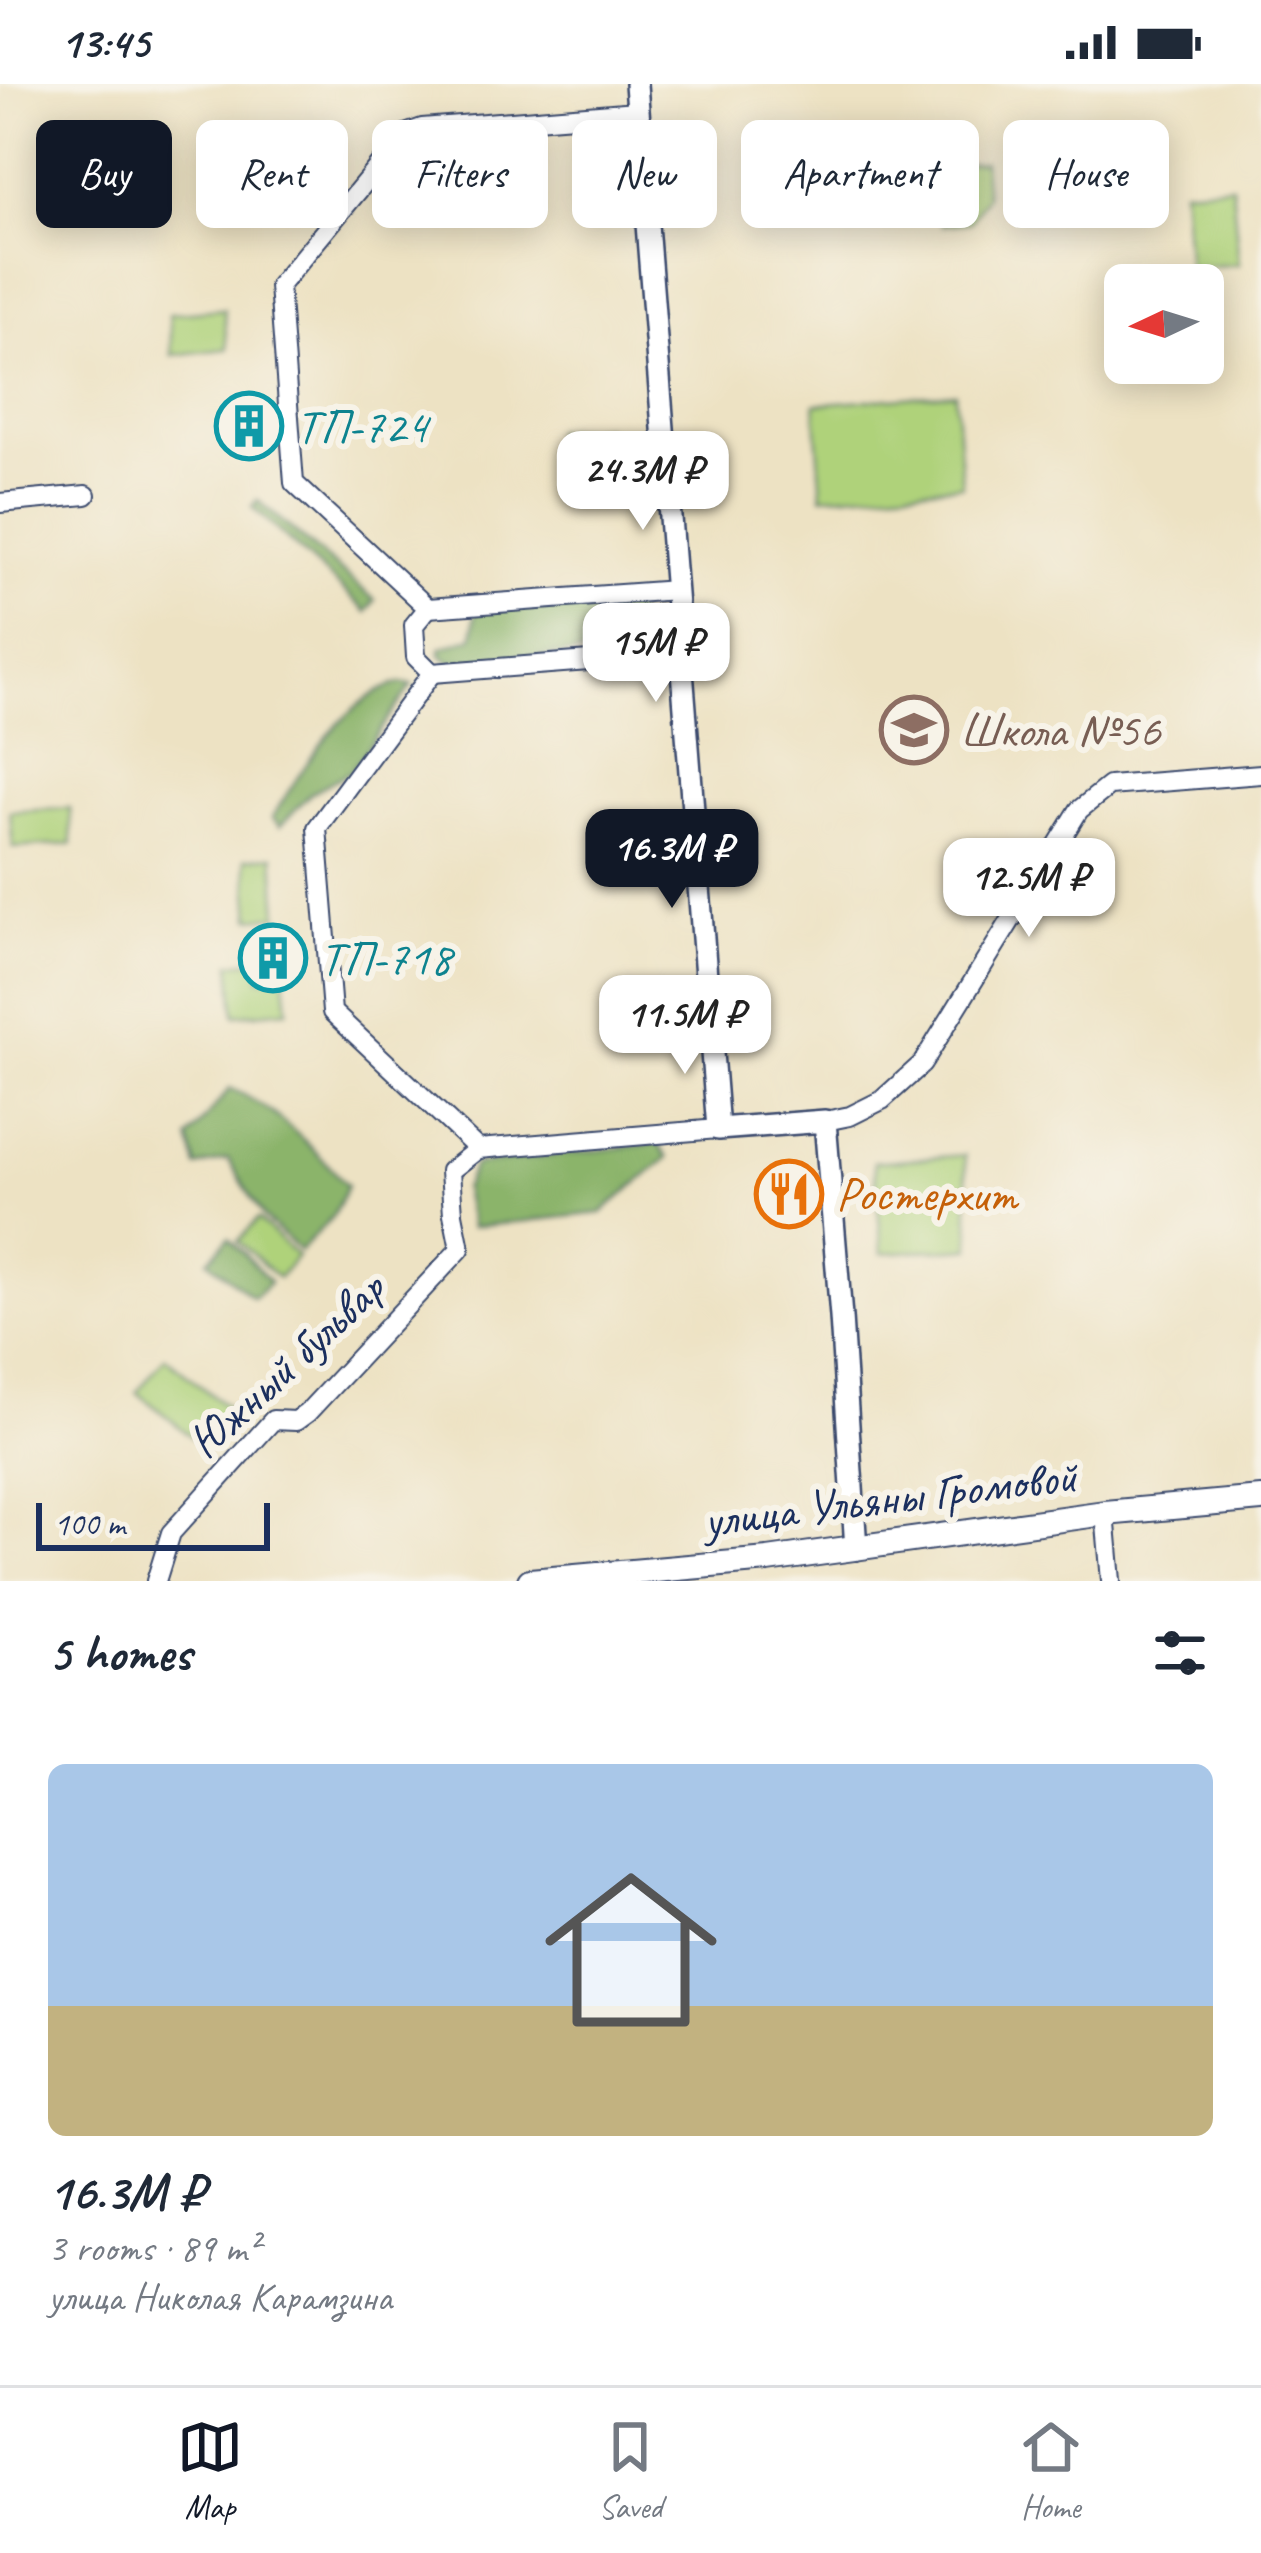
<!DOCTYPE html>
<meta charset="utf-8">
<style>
:root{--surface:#fff;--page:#f2f2f3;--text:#1f2937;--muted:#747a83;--line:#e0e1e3;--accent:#111827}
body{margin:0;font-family:Caveat,sans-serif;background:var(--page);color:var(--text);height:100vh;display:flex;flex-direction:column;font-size:45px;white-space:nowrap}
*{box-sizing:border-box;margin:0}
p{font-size:39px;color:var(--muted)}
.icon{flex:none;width:66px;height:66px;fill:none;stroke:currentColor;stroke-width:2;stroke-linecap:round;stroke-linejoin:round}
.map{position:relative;height:1497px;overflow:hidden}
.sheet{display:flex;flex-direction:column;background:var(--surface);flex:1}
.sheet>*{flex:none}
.banner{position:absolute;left:36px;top:36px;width:1191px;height:108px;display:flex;gap:24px}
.needle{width:78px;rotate:266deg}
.controls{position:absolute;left:1104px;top:180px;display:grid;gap:24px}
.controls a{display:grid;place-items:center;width:120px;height:120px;border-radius:18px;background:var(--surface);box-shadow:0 6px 30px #0003;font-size:60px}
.scale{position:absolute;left:36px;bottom:30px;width:234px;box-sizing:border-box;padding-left:12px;border:6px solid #1b2f5e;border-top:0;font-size:33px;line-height:42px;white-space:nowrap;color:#1b2f5e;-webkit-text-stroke:9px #f7f3e8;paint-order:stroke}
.price{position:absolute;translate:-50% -102px;padding:0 27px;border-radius:24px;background:#fff;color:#222;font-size:39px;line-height:78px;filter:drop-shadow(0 3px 6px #0008)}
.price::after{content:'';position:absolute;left:50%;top:72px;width:36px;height:27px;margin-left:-18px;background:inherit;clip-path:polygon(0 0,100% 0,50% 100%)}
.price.current{background:var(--accent);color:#fff}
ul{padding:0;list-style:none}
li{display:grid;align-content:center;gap:24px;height:636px;padding:0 48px}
li span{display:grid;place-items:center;height:372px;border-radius:18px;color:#555}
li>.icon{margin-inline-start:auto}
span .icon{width:216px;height:216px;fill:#fffc;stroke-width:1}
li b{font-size:51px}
h2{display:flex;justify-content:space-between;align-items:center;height:144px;padding:0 48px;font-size:51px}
.pill{padding:0 42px;border-radius:18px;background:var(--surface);box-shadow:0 6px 30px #0003;font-size:42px;line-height:108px}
.pill.current{background:var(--accent);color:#fff}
.status{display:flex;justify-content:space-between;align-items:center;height:84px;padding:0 60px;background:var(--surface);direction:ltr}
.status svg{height:33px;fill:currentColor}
.tab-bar{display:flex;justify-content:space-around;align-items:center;height:168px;border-top:3px solid var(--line);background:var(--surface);font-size:33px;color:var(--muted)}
.tab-bar a{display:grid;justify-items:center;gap:6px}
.tab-bar .current{color:var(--accent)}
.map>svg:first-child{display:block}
</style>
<div class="status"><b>13:45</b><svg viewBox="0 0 49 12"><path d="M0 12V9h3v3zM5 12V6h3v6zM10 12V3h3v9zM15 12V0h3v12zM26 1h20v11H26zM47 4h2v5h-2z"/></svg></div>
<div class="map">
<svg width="1261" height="1497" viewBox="0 0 1261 1497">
<rect width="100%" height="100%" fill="#f7f3e8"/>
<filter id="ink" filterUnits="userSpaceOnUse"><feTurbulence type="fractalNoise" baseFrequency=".00833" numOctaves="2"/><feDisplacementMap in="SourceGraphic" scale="24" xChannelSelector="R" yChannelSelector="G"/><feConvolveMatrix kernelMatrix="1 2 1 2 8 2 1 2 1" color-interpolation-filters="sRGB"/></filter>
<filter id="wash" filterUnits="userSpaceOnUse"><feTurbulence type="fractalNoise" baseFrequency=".004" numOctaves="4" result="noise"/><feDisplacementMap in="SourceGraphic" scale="48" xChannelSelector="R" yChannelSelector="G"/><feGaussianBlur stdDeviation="2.7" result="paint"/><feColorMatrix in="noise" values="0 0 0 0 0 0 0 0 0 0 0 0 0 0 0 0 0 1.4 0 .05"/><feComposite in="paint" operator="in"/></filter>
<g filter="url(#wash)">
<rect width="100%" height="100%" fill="#ede2c3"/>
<g fill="#afd27a" stroke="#65806c" stroke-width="3">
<polygon points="983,78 986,112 970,138 942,141 937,82"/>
<polygon points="1232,101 1239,180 1188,184 1182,105"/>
<polygon points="224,225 227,265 172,271 169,230"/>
<polygon points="955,309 962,401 822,412 815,320"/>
<polygon points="605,343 608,388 557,391 554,347"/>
<polygon points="70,724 72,760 13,764 10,728"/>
<polygon points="274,772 278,832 251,834 246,774"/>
<polygon points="259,876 260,895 285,893 288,926 235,931 231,879"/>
<polygon points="965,1071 971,1164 882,1169 874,1078"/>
<polygon points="258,1135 297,1172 278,1194 238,1157"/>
<polygon points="165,1273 236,1331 207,1366 137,1308"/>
</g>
<g fill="#8bb46a" stroke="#537264" stroke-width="3">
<polygon points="257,416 375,516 367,528 252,423"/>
<polygon points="637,516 638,532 604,539 605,568 449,578 441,571 441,564 473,553 476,526"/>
<path d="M401,599L412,601L351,687L311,709L280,742L272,734C301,687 344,613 401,599Z"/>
<path d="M230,1004C275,1024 315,1065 347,1102L333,1132L300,1167L264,1134L228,1075L197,1083L189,1055Z"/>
<polygon points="658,1059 668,1074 601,1129 471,1143 463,1105 474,1081"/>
<polygon points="229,1154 270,1198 253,1214 208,1176"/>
</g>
</g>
<g filter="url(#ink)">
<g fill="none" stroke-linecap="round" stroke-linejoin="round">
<defs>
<g id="minor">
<polyline points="0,419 86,411"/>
<polyline points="428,524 676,506"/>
<polyline points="432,589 680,570"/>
<polyline points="825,1037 850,1032 882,1016 922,980 1079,726 1109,702 1261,690"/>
<polyline points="478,1065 718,1045"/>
<polyline points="1105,1429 1111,1497"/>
<polyline points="156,1497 171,1449 273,1336 296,1337 307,1329 460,1165 453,1130 450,1087 478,1065 332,928 317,744 432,589 416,573 414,541 428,524 294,399 279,202 405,50 422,44 637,27"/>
</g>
<polyline id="tertiary" points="636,0 718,1045 825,1037 841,1233 856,1465"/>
<polyline id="secondary" points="530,1497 768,1476 1105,1429 1261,1415"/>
</defs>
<use href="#minor" stroke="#3a4a6d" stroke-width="22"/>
<use href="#tertiary" stroke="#3a4a6d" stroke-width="26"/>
<use href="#secondary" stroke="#3a4a6d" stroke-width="28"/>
<use href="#minor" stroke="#fff" stroke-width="18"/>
<use href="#tertiary" stroke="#fff" stroke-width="21"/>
<use href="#secondary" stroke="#fff" stroke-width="24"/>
</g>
</g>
<defs>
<symbol id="building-ring" viewBox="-11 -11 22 22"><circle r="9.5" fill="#f7f3e8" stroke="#0f9aa8" stroke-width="1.5"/><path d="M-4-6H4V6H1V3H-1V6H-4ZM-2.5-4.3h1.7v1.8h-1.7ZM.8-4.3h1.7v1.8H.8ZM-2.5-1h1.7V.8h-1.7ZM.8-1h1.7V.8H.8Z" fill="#0f9aa8"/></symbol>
<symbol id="school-ring" viewBox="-11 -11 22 22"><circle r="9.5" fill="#f7f3e8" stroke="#8d6e63" stroke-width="1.5"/><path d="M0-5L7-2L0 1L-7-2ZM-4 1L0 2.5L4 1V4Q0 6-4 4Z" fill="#8d6e63"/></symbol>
<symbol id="restaurant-ring" viewBox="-11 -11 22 22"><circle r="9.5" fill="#f7f3e8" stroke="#e8710a" stroke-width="1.5"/><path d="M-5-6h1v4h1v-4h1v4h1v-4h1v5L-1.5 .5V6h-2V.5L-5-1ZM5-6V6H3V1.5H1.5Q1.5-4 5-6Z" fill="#e8710a"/></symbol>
</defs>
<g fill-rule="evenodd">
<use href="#building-ring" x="211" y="304" width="76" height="76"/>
<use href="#school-ring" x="876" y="608" width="76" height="76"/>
<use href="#building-ring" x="235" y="836" width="76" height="76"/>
<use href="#restaurant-ring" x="751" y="1072" width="76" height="76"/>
</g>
<g text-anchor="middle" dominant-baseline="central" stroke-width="12" stroke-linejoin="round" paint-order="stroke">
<g font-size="48" fill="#0d838f" stroke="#f7f3e8" text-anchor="start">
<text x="296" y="342">ТП-724</text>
<text x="320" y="874">ТП-718</text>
</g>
<g font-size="48" fill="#785e54" stroke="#f7f3e8" text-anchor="start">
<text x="960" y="646">Школа №56</text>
</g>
<g font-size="48" fill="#c56008" stroke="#f7f3e8" text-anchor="start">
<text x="836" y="1110">Ростерхит</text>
</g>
<g font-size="48" fill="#1b2f5e" stroke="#f7f3e8">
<text transform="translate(286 1281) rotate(-43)">Южный бульвар</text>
<text transform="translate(890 1414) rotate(-7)">улица Ульяны Громовой</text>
</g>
</g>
</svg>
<div class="controls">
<a><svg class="needle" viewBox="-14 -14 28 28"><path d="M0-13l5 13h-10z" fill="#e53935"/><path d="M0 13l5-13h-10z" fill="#747a83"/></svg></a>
</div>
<div class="scale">100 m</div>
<b class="price" style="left:643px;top:449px">24.3M ₽</b>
<b class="price" style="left:656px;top:621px">15M ₽</b>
<b class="price current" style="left:672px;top:827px">16.3M ₽</b>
<b class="price" style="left:1029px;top:856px">12.5M ₽</b>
<b class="price" style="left:685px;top:993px">11.5M ₽</b>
<div class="banner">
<a class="pill current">Buy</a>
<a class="pill">Rent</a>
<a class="pill">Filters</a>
<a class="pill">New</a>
<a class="pill">Apartment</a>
<a class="pill">House</a>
</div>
</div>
<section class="sheet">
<h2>5 homes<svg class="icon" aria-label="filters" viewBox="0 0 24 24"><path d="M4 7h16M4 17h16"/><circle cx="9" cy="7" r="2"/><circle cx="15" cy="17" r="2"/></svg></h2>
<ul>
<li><span style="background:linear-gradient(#a9c7e8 65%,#c2b280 0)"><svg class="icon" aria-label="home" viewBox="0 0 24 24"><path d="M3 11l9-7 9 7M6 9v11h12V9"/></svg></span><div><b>16.3M ₽</b><p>3 rooms · 89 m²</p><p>улица Николая Карамзина</p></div></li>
</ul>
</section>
<nav class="tab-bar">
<a class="current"><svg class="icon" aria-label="map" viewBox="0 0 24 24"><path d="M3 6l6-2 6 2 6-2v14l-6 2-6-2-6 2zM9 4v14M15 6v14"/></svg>Map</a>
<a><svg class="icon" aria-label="saved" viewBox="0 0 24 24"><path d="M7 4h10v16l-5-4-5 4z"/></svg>Saved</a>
<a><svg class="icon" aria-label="home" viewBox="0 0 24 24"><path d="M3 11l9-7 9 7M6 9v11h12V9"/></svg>Home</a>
</nav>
